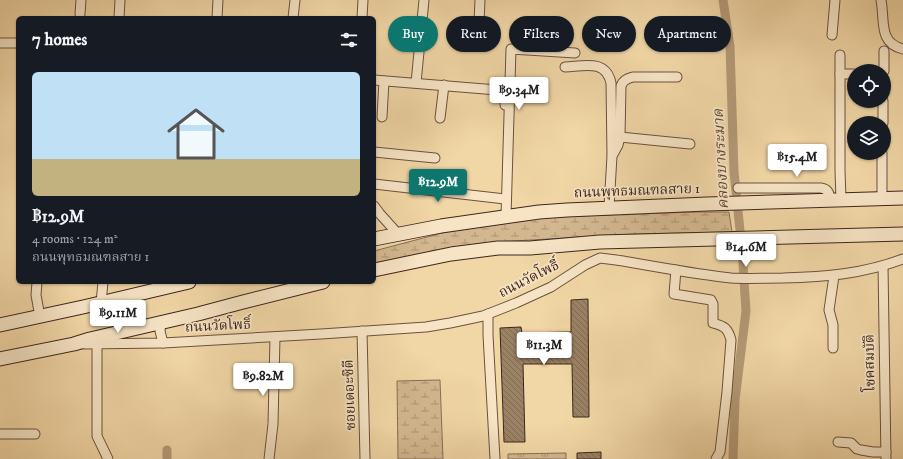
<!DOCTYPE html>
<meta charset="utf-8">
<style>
:root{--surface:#171b24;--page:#242831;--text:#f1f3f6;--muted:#9ea1a6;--accent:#0f766e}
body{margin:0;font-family:"IM FELL DW Pica","Noto Serif Thai",serif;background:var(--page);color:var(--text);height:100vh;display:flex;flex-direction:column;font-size:15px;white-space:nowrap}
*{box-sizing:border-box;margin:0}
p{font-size:13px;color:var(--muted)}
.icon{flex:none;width:22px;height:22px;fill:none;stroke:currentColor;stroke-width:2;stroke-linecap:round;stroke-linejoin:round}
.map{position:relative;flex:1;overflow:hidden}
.details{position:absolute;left:16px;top:16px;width:360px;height:268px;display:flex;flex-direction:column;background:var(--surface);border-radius:6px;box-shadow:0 1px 3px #0004}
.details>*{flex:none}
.guide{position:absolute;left:388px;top:16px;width:380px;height:36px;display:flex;gap:8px}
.buttons{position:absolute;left:847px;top:64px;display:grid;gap:8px}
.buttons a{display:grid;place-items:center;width:44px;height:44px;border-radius:50%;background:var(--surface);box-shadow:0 1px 3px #0004;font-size:20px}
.price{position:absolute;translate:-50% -34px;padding:0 9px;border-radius:4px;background:#fff;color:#222;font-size:13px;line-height:26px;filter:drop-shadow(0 1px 2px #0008)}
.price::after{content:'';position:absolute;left:50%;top:24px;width:12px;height:9px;margin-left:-6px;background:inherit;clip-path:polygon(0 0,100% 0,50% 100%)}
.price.current{background:var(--accent);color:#fff}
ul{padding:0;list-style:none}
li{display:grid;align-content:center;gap:8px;height:212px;padding:0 16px}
li span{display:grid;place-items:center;height:124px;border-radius:6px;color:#555}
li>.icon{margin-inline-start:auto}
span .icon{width:72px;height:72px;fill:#fffc;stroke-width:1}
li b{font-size:17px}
h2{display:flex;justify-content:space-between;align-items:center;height:48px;padding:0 16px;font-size:17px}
.chip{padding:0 14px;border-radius:18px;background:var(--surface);box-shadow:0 1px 3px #0004;font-size:14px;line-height:36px}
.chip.current{background:var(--accent);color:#fff}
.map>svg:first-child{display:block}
</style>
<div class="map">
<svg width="903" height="459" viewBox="0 0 903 459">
<defs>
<pattern id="grass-tufts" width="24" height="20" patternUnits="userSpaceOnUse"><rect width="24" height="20" fill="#d3b88f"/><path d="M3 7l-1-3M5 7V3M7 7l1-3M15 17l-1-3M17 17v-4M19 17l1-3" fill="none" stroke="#ad9574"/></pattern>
<pattern id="wetland-marsh" width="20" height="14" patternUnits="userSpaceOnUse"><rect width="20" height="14" fill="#d3b88f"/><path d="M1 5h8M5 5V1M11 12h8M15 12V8" fill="none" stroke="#ad9574"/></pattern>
<pattern id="building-back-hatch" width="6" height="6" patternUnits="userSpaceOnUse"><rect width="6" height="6" fill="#9b8264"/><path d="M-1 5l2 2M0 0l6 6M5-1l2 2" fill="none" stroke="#806a52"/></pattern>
</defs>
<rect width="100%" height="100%" fill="#f1d6a6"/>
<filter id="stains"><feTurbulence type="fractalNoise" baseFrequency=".005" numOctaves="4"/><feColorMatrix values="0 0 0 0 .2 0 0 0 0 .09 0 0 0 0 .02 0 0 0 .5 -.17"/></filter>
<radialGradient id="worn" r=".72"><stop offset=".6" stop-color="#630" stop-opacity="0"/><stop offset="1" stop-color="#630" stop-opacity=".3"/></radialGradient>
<polygon fill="url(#grass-tufts)" stroke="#886f56" points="566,453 566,459 508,459 508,454"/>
<g fill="url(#wetland-marsh)" stroke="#886f56">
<polygon points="696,212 729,212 732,232 632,234 497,242 374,264 374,251 446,232 548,217"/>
<polygon points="440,380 443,459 398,459 397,381"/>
</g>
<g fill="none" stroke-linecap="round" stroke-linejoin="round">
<g stroke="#b49a77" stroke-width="9">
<polyline points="723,0 730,46 734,172 742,250 746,311 735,400 733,459"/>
<polyline points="167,459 167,450"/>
</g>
</g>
<g fill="url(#building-back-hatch)" stroke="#3e261d">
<polygon points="588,299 589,417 573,417 572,364 523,364 525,442 504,442 500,328 521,327 522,333 571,332 571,300"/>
<polygon points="601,452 601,459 577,459 577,453"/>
</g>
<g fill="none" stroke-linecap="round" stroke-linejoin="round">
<defs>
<g id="street">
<path d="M881,0C885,20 878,43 903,49"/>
<polyline points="80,14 81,0"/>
<polyline points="119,18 120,0"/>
<polyline points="217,18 218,0"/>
<polyline points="293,18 295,0"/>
<polyline points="362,18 363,0"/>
<polyline points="479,22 480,0"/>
<polyline points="832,35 835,0"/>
<polyline points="0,43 18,43"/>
<polyline points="840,55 840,170 841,200"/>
<path d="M565,67C584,66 606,59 611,83L612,155"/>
<polyline points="884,71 884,51"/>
<polyline points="840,74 854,74"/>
<path d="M374,80L497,90C505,93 505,97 505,105"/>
<polyline points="416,83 424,0"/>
<polyline points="382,117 384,81"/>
<polyline points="440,118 444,85"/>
<polyline points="883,123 883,101"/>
<path d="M620,137L621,86C623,80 627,79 633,77H677"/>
<polyline points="374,152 435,158"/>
<polyline points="374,184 505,199"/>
<path d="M738,188H821C828,189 830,194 830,201"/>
<polyline points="882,199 882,153"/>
<polyline points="374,206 380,214 398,234"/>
<polyline points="609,207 612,156 618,145 620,137 690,144"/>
<polyline points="506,216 511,49 575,53"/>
<polyline points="883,266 886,459"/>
<path d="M676,270L674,294L711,300L713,304V323C724,326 728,328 731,340L727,392L720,452L716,459"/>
<polyline points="37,282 36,295 40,317"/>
<polyline points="101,303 103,282"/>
<polyline points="488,314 488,335 495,459"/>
<polyline points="161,323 160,331 163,343"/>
<polyline points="362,331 365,459"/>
<path d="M84,344L163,343L321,334L426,327L450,323L483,316L516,303L551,287L585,265L600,258L616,260C654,266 693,274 731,278C748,279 766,278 783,278C825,277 863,274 903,259"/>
<polyline points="97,344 97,436 108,459"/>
<polyline points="833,348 833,325 829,310 834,276"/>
<polyline points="0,434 35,434"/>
<polyline points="838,442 851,443 857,449 861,450 873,452 886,452"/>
<polyline points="269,459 273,424 275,337"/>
</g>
<g id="secondary">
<polyline points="374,239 441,226 539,212 567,210 707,204 903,198"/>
<polyline points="374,270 451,254 498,248 530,248 600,242 903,234"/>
<polyline points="0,325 83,307 189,282"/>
<polyline points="0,359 74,344 90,339 198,314 243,302 323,282"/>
</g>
</defs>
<use href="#street" stroke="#6b523f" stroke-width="11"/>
<use href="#secondary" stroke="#3e261d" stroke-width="15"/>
<use href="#street" stroke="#f6e4c5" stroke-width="9"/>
<use href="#secondary" stroke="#f6e4c5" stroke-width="13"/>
</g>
<g text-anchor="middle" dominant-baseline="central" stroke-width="3.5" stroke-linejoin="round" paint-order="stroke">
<g font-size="14" fill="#3e261d" stroke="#f6e4c5">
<text transform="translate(637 191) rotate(-2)">ถนนพุทธมณฑลสาย 1</text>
<text transform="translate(529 279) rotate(-27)">ถนนวัดโพธิ์</text>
<text transform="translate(218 326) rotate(-3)">ถนนวัดโพธิ์</text>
<text transform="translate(870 363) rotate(-91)">โชคสมบัติ</text>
<text transform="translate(350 395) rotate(-92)">ซอยเดอะซิตี</text>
</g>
<g font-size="15" font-style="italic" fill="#614938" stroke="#f6e4c5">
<text transform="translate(721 159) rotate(-93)">คลองบางระมาด</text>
</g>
</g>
<rect width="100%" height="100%" filter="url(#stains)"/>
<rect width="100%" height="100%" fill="url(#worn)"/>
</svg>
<div class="buttons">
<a><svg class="icon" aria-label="locate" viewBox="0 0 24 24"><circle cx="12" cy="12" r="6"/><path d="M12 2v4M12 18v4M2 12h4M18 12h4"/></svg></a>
<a><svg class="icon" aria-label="layers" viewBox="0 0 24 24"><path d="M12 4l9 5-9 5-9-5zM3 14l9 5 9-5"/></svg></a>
</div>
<b class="price" style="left:519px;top:111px">฿9.34M</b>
<b class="price" style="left:797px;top:178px">฿15.4M</b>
<b class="price current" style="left:438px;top:203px">฿12.9M</b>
<b class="price" style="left:746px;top:268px">฿14.6M</b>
<b class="price" style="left:118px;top:334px">฿9.11M</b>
<b class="price" style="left:544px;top:366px">฿11.3M</b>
<b class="price" style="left:263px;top:397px">฿9.82M</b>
<div class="guide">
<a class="chip current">Buy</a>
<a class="chip">Rent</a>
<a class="chip">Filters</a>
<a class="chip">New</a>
<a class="chip">Apartment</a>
</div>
<section class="details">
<h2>7 homes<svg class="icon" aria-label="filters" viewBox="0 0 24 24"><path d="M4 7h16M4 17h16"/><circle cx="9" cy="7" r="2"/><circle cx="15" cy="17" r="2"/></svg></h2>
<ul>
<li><span style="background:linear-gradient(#bfe0f5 70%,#c2b280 0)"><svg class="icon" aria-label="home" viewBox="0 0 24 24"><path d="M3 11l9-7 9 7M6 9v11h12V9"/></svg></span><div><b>฿12.9M</b><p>4 rooms · 124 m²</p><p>ถนนพุทธมณฑลสาย 1</p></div></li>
</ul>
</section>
</div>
